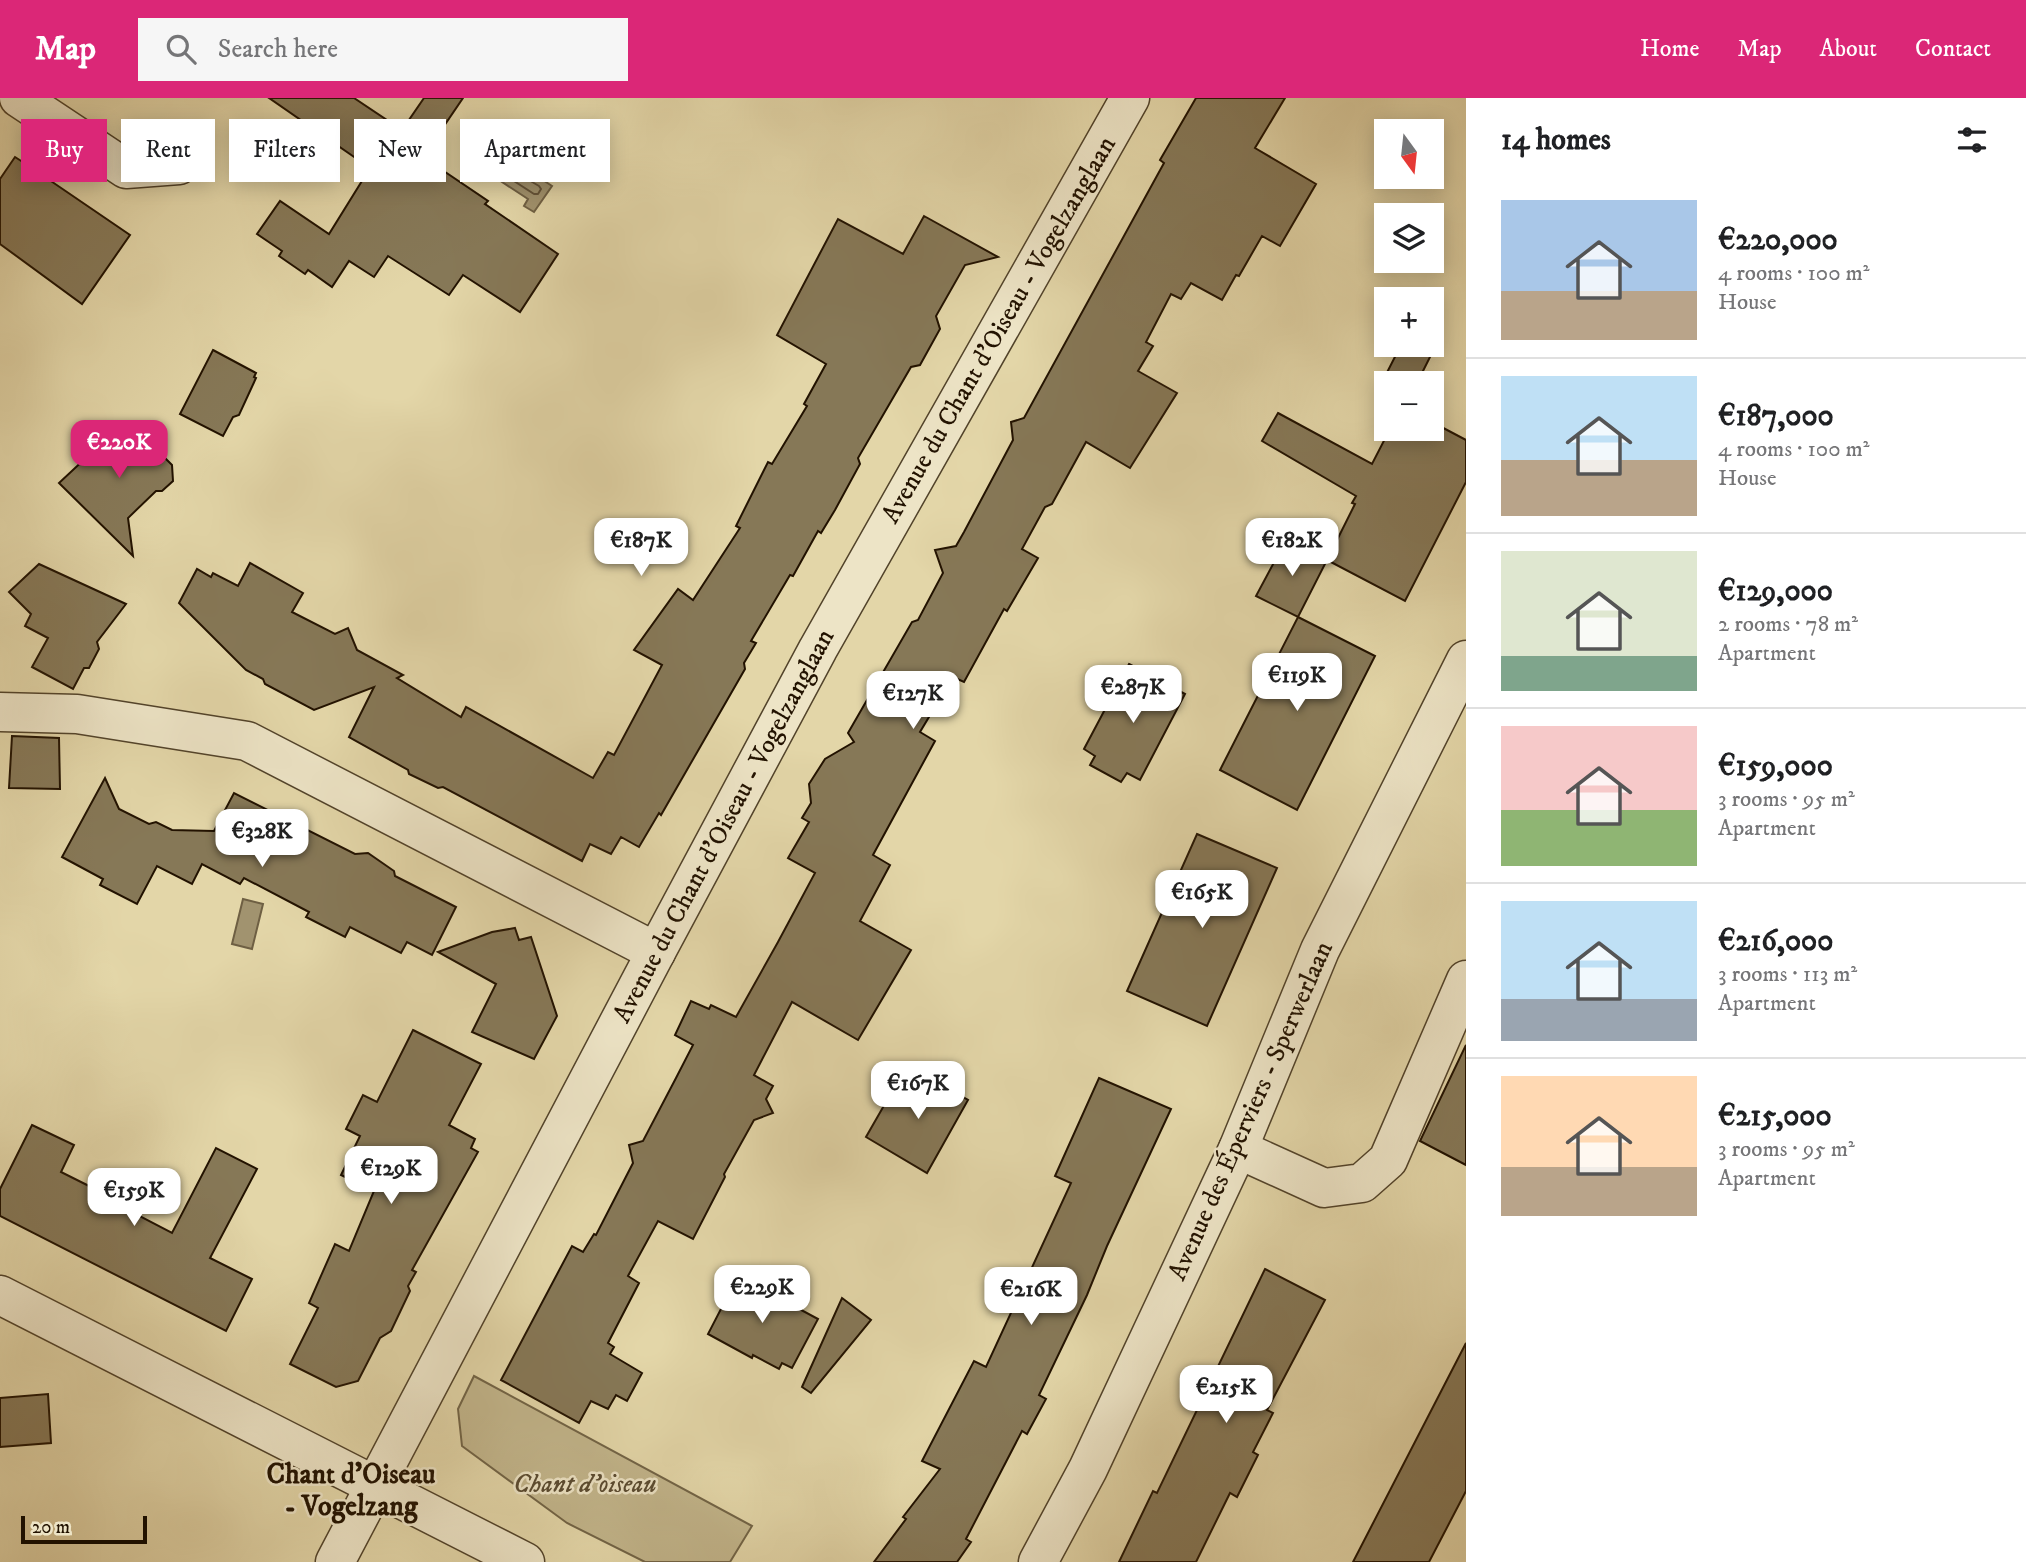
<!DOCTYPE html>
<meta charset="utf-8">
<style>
:root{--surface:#fff;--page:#f6f6f6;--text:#202124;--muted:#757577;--line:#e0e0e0;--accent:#db2777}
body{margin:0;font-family:"IM FELL DW Pica",serif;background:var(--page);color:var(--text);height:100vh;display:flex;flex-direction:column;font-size:26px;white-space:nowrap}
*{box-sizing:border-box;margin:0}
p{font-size:23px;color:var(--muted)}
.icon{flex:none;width:38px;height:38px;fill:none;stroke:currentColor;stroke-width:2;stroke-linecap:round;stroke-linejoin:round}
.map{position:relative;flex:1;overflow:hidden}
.side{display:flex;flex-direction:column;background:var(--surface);width:560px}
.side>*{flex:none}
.guide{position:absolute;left:21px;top:21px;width:665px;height:63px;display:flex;gap:14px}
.needle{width:46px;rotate:165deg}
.tools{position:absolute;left:1374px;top:21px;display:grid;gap:14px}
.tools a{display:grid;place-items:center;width:70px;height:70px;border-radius:0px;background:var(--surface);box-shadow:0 4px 18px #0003;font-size:35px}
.scale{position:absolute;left:21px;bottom:18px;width:126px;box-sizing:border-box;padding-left:7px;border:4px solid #221200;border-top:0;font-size:19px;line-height:24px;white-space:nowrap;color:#221200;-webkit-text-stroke:5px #ede4c6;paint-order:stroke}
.price{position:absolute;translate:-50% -60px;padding:0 16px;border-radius:14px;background:#fff;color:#222;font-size:23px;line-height:46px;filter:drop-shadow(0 2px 4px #0008)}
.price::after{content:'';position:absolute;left:50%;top:42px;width:21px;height:16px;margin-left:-10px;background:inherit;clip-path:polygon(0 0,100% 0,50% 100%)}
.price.active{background:var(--accent);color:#fff}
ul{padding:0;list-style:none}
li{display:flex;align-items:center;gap:21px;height:175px;padding:0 35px}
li+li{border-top:2px solid var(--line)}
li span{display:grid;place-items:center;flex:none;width:196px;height:140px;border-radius:0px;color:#555}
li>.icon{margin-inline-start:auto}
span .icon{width:84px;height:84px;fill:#fffc;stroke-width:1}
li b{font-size:30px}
h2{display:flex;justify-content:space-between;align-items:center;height:84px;padding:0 35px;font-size:30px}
.tag{padding:0 24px;border-radius:0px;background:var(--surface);box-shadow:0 4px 18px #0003;font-size:24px;line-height:63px}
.tag.active{background:var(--accent);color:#fff}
header{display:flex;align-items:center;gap:42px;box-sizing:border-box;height:98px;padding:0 35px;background:var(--accent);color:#fff}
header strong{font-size:33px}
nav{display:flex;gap:38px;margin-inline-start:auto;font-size:24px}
.search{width:490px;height:63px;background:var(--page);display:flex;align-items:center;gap:18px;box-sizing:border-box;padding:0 24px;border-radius:0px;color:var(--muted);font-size:26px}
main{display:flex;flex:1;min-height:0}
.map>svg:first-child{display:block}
</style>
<header>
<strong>Map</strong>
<div class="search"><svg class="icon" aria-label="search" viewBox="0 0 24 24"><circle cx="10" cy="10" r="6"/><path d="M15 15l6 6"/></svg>Search here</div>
<nav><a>Home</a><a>Map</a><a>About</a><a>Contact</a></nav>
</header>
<main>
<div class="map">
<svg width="1466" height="1464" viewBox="0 0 1466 1464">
<rect width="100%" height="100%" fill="#e3d6a8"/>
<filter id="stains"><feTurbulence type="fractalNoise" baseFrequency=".00286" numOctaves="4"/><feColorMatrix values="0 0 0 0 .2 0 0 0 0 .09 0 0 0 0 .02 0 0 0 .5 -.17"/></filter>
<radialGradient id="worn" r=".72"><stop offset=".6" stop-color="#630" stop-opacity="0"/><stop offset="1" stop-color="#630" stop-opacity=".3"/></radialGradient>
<polygon fill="#c2b58b" stroke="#726446" stroke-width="2" points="474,1278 752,1428 730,1464 645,1464 567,1425 462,1348 458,1311"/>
<g fill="#a1936f" stroke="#6e5f43" stroke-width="2">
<polygon points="508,59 552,88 534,114 524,108 528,101 496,80"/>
<polygon points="243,801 263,806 252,851 232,846"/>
</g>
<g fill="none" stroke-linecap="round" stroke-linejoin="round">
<polygon stroke="#625238" stroke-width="2" points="510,71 539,88 541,91 538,96 534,96 508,79 507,76"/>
</g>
<g fill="#867857" stroke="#221200" stroke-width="2">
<polygon points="269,0 354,0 402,32 424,0 463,0 423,59 488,103 485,106 558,156 520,214 463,177 449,197 388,158 374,179 349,163 332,189 308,172 305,176 279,158 282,153 257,136 280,103 329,136 370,70"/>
<polygon points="1196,0 1285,0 1255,50 1316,86 1280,148 1262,138 1239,178 1236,177 1222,202 1191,185 1181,201 1171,196 1146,244 1153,248 1138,273 1177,295 1130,370 1086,344 1052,406 1045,409 1022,451 1038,460 1007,513 1004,511 964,584 953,579 920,634 935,643 873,757 890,767 860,823 911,852 858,942 792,904 754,977 773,988 766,1001 773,1015 754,1022 724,1076 725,1079 693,1141 658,1123 628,1178 639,1185 608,1245 614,1249 610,1256 642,1275 627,1303 616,1297 608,1311 591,1303 579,1325 501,1282 572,1148 583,1154 594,1136 596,1137 633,1065 629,1047 643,1043 676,980 693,947 675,937 691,903 709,911 711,907 736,919 778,844 815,775 788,760 809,724 802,720 811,705 809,686 825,661 854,644 848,635 912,524 918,522 943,475 935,452 956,448 964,434 1013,342 1011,324 1024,320 1164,65 1160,62"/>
<polygon points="15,59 29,68 43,65 45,79 130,137 82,206 0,146 0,81"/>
<polygon points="924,118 998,159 965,167 936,218 940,231 920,267 911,269 858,360 860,366 835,412 821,435 818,433 793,478 790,477 751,543 756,545 744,565 745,571 661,717 659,715 639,749 621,739 611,756 590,746 582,763 443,689 438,690 409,676 408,672 349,639 374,589 314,612 265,586 263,581 246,572 179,505 197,471 211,479 213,475 238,488 250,465 303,495 292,514 335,536 348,530 357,552 403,577 397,580 461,619 466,609 593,680 608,654 614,657 662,567 634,552 678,491 693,502 740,430 736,428 768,364 772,366 807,308 804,306 826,266 777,237 838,121 903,156"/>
<polygon points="1401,247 1436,247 1417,285 1386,285 1386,301 1376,296"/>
<polygon points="213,252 256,275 254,279 256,280 239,317 233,319 223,338 180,316"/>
<polygon points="1278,315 1372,366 1390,331 1432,331 1432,324 1466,342 1466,384 1405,503 1327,462 1355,406 1352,405 1356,398 1262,343"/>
<polygon points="120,328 133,328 172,367 173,383 162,393 156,393 128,420 133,458 59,385"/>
<polygon points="1286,442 1327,462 1298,519 1256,498"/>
<polygon points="39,466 126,506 97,544 99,551 89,570 84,570 73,591 32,569 48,540 25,528 31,516 9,494"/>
<polygon points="1298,519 1375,558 1297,712 1220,672"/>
<polygon points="1129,566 1185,596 1140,682 1127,675 1121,684 1090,667 1095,658 1084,651"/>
<polygon points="12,638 59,640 60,691 9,690"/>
<polygon points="105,680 119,711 149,726 156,724 172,732 214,733 234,695 355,756 368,755 394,773 395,778 456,809 432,857 407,844 401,855 350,829 345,839 306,819 309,814 244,780 240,786 202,766 192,786 157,768 137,806 100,787 103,781 62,759"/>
<polygon points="1197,736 1277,770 1207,928 1127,893"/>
<polygon points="515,830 519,842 531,839 557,918 534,961 472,934 496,886 438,854 492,834"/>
<polygon points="413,932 481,966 449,1027 475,1041 471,1050 478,1054 412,1172 416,1174 408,1188 410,1193 391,1233 380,1240 358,1283 336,1289 290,1266 318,1210 309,1205 335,1146 349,1153 374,1093 341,1077 360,1038 346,1031 363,997 377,1004"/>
<polygon points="1466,947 1466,1067 1420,1043"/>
<polygon points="915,972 968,1002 927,1075 866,1039 890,997 899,1002"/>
<polygon points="1099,980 1171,1011 1107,1148 1087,1197 1039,1297 1046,1301 1027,1336 1022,1333 966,1441 971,1444 957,1464 874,1464 906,1421 903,1419 940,1371 922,1363 974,1263 986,1269 1071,1085 1055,1078"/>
<polygon points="32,1027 74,1047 61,1074 101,1094 99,1097 172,1135 216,1050 257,1071 210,1160 252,1181 226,1233 0,1118 0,1091"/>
<polygon points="1265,1171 1325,1202 1267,1312 1273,1315 1253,1354 1258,1357 1237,1399 1230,1395 1196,1464 1119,1464 1153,1393 1157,1395"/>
<polygon points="738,1178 818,1221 792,1270 782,1265 779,1271 753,1257 752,1260 708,1236"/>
<polygon points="842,1200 871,1222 811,1295 802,1289"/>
<polygon points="1466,1245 1466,1393 1429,1464 1353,1464"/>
<polygon points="48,1296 51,1345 0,1349 0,1300"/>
</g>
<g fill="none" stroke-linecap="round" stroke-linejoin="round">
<defs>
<g id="minor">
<polyline points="19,0 126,71 179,67"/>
<polyline points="0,614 77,616 247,643 656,854"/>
<polyline points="1238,1051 1324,1090 1362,1085 1388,1062 1466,882"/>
<polyline points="0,1197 525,1464"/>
<polyline points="335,1464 656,854 818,551 1130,0"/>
<polyline points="1038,1464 1088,1371 1238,1051 1320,852 1466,562"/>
</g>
</defs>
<use href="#minor" stroke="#52432a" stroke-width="41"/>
<use href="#minor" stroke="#ede4c6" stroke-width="38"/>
</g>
<g text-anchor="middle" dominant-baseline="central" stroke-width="5" stroke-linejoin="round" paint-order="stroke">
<g font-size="26" fill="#221200" stroke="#ede4c6">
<text transform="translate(999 232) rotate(-60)">Avenue du Chant d'Oiseau - Vogelzanglaan</text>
<text transform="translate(724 728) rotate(-62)">Avenue du Chant d'Oiseau - Vogelzanglaan</text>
<text transform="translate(1251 1013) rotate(-66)">Avenue des Éperviers - Sperwerlaan</text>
</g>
<g font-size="26" font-style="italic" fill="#5a4b31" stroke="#ede4c6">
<text x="585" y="1386">Chant d’oiseau</text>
</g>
<g font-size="28" font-weight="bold" fill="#221200" stroke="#ede4c6">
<text x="351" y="1376">Chant d'Oiseau<tspan x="351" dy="32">- Vogelzang</tspan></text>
</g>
</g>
<rect width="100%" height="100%" filter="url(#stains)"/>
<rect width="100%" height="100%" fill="url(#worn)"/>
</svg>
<div class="tools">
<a><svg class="needle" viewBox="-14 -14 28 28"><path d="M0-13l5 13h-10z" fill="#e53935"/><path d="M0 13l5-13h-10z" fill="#757577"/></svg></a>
<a><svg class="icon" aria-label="layers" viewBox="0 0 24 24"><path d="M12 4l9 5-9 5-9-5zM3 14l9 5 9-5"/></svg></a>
<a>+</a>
<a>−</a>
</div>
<div class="scale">20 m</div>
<b class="price active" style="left:119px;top:382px">€220K</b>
<b class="price" style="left:641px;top:480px">€187K</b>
<b class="price" style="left:1292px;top:480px">€182K</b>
<b class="price" style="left:1297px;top:615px">€119K</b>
<b class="price" style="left:1133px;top:627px">€287K</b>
<b class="price" style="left:913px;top:633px">€127K</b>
<b class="price" style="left:262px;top:771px">€328K</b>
<b class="price" style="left:1202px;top:832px">€165K</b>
<b class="price" style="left:918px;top:1023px">€167K</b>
<b class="price" style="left:391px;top:1108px">€129K</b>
<b class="price" style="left:134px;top:1130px">€159K</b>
<b class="price" style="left:762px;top:1227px">€229K</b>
<b class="price" style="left:1031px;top:1229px">€216K</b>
<b class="price" style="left:1226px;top:1327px">€215K</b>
<div class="guide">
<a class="tag active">Buy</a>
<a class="tag">Rent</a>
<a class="tag">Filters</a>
<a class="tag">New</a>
<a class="tag">Apartment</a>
</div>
</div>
<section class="side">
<h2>14 homes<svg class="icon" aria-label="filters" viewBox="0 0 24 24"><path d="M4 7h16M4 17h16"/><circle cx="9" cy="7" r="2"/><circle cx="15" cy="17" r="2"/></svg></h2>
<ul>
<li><span style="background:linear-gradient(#a9c7e8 65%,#b9a48a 0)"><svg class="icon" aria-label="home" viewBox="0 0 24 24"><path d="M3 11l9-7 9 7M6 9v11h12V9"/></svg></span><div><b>€220,000</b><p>4 rooms · 100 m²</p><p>House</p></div></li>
<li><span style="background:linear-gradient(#bfe0f5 60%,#b9a48a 0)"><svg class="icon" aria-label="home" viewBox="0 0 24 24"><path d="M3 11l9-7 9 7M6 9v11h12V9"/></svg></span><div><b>€187,000</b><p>4 rooms · 100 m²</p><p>House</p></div></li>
<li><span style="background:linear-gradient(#dfe7d0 75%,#7fa58c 0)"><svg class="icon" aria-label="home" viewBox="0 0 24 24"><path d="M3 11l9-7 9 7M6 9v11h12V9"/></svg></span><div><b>€129,000</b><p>2 rooms · 78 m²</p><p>Apartment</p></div></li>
<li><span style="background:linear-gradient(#f6c9c9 60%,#8fb573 0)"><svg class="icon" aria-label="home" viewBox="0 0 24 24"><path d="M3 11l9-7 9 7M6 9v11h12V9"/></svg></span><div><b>€159,000</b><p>3 rooms · 95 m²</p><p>Apartment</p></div></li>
<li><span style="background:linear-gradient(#bfe0f5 70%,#9aa5b1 0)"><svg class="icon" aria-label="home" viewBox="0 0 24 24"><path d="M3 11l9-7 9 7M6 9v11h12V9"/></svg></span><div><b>€216,000</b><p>3 rooms · 113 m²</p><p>Apartment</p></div></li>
<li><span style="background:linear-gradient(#ffd9b3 65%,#b9a48a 0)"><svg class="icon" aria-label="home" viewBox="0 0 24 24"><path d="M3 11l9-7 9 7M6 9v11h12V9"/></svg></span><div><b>€215,000</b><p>3 rooms · 95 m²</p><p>Apartment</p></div></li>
</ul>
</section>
</main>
